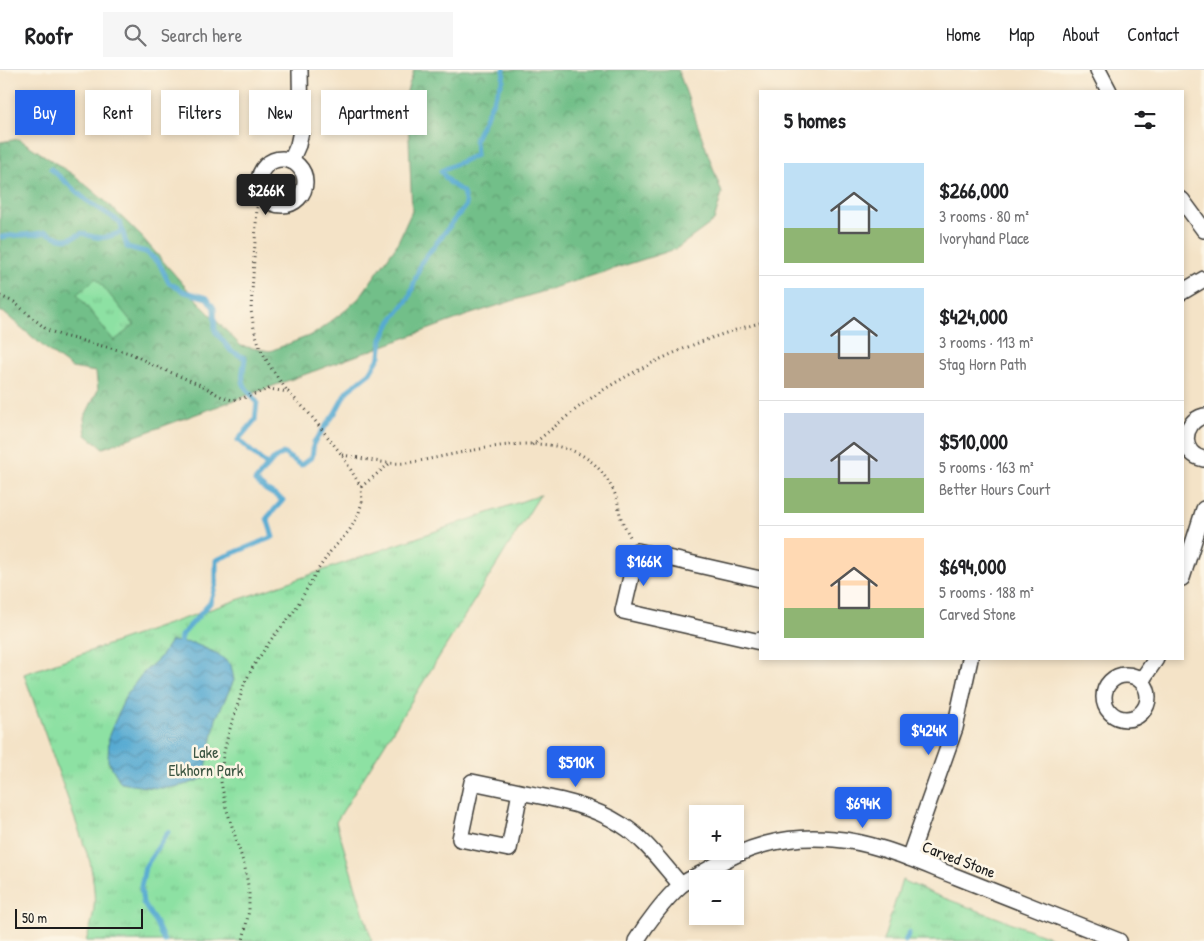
<!DOCTYPE html>
<meta charset="utf-8">
<style>
:root{--surface:#fff;--page:#f6f6f6;--text:#202124;--muted:#757577;--line:#e0e0e0;--accent:#2563eb}
body{margin:0;font-family:"Patrick Hand",sans-serif;background:var(--page);color:var(--text);height:100vh;display:flex;flex-direction:column;font-size:19px;white-space:nowrap}
*{box-sizing:border-box;margin:0}
p{font-size:16px;color:var(--muted)}
.icon{flex:none;width:28px;height:28px;fill:none;stroke:currentColor;stroke-width:2;stroke-linecap:round;stroke-linejoin:round}
.map{position:relative;flex:1;overflow:hidden}
.details{position:absolute;left:759px;top:20px;width:425px;height:570px;display:flex;flex-direction:column;background:var(--surface);border-radius:0px;box-shadow:0 2px 8px #0003}
.details>*{flex:none}
.banner{position:absolute;left:15px;top:20px;width:475px;height:45px;display:flex;gap:10px}
.buttons{position:absolute;left:689px;top:735px;display:grid;gap:10px}
.buttons a{display:grid;place-items:center;width:55px;height:55px;border-radius:0px;background:var(--surface);box-shadow:0 2px 8px #0003;font-size:25px}
.scale{position:absolute;left:15px;bottom:12px;width:128px;box-sizing:border-box;padding-left:5px;border:2px solid #1c1c1c;border-top:0;font-size:14px;line-height:18px;white-space:nowrap;color:#1c1c1c;-webkit-text-stroke:4px #fcf5e5;paint-order:stroke}
.price{position:absolute;translate:-50% -42px;padding:0 11px;border-radius:5px;background:var(--accent);color:#fff;font-size:16px;line-height:32px;filter:drop-shadow(0 1px 2px #0008)}
.price::after{content:'';position:absolute;left:50%;top:30px;width:15px;height:11px;margin-left:-8px;background:inherit;clip-path:polygon(0 0,100% 0,50% 100%)}
.price.active{background:#222;color:#fff}
ul{padding:0;list-style:none}
li{display:flex;align-items:center;gap:15px;height:125px;padding:0 25px}
li+li{border-top:1px solid var(--line)}
li span{display:grid;place-items:center;flex:none;width:140px;height:100px;border-radius:0px;color:#555}
li>.icon{margin-inline-start:auto}
span .icon{width:60px;height:60px;fill:#fffc;stroke-width:1}
li b{font-size:21px}
h2{display:flex;justify-content:space-between;align-items:center;height:60px;padding:0 25px;font-size:21px}
.chip{padding:0 18px;border-radius:0px;background:var(--surface);box-shadow:0 2px 8px #0003;font-size:18px;line-height:45px}
.chip.active{background:var(--accent);color:#fff}
header{display:flex;align-items:center;gap:30px;box-sizing:border-box;height:70px;padding:0 25px;background:var(--surface);border-bottom:1px solid var(--line)}
header strong{font-size:24px}
nav{display:flex;gap:28px;margin-inline-start:auto;font-size:18px}
.search{width:350px;height:45px;background:var(--page);display:flex;align-items:center;gap:12px;box-sizing:border-box;padding:0 18px;border-radius:0px;color:var(--muted);font-size:19px}
.map>svg:first-child{display:block}
</style>
<header>
<strong>Roofr</strong>
<div class="search"><svg class="icon" aria-label="search" viewBox="0 0 24 24"><circle cx="10" cy="10" r="6"/><path d="M15 15l6 6"/></svg>Search here</div>
<nav><a>Home</a><a>Map</a><a>About</a><a>Contact</a></nav>
</header>
<div class="map">
<svg width="1204" height="871" viewBox="0 0 1204 871">
<defs>
<pattern id="forest-crowns" width="20" height="18" patternUnits="userSpaceOnUse" patternTransform="scale(1.25)"><rect width="20" height="18" fill="#72bf89"/><path d="M2 6a3 3 0 1 1 6 0M12 15a3 3 0 1 1 6 0" fill="none" stroke="#5d9a6f"/></pattern>
<pattern id="park-tufts" width="24" height="20" patternUnits="userSpaceOnUse" patternTransform="scale(1.25)"><rect width="24" height="20" fill="#8de1a3"/><path d="M3 7l-1-3M5 7V3M7 7l1-3M15 17l-1-3M17 17v-4M19 17l1-3" fill="none" stroke="#79c08c"/></pattern>
<pattern id="water-waves" width="16" height="10" patternUnits="userSpaceOnUse" patternTransform="scale(1.25)"><rect width="16" height="10" fill="#57aad2"/><path d="M0 5q4-4 8 0t8 0" fill="none" stroke="#478aaa"/></pattern>
</defs>
<rect width="100%" height="100%" fill="#fcf5e5"/>
<filter id="ink" filterUnits="userSpaceOnUse"><feTurbulence type="fractalNoise" baseFrequency=".02" numOctaves="2"/><feDisplacementMap in="SourceGraphic" scale="10" xChannelSelector="R" yChannelSelector="G"/><feConvolveMatrix kernelMatrix="1 2 1 2 8 2 1 2 1" color-interpolation-filters="sRGB"/></filter>
<filter id="wash" filterUnits="userSpaceOnUse"><feTurbulence type="fractalNoise" baseFrequency=".0096" numOctaves="4" result="noise"/><feDisplacementMap in="SourceGraphic" scale="20" xChannelSelector="R" yChannelSelector="G"/><feGaussianBlur stdDeviation="1.12" result="paint"/><feColorMatrix in="noise" values="0 0 0 0 0 0 0 0 0 0 0 0 0 0 0 0 0 1.4 0 .05"/><feComposite in="paint" operator="in"/></filter>
<g filter="url(#wash)">
<rect width="100%" height="100%" fill="#f4e3c7"/>
<polygon fill="url(#forest-crowns)" stroke="#476e52" points="414,0 678,0 722,123 714,151 676,179 468,245 103,378 86,365 84,348 98,320 96,302 72,298 50,282 3,242 0,242 0,72 19,69 75,106 105,131 141,166 203,237 241,276 270,281 314,264 346,240 359,228 396,176 412,141 407,21"/>
<g fill="url(#park-tufts)" stroke="#547e60">
<polygon points="96,208 134,255 114,271 77,224"/>
<path d="M540,425L336,752L372,871H86C97,838 96,826 90,792L24,604Z"/>
<polygon points="902,810 936,825 1060,871 883,871"/>
</g>
<path fill="url(#water-waves)" stroke="#3a6377" d="M171,571L193,573L218,584L231,595L234,610L216,649L204,708C171,722 155,719 121,713L108,691L109,665L126,625L142,604L160,587Z"/>
<g fill="none" stroke-linecap="round" stroke-linejoin="round">
<g stroke="#57aad2" stroke-width="5">
<path d="M51,99L86,130L120,152L127,177L146,182L159,193L169,213L185,222L207,228L214,238L215,261L231,281L245,288C241,312 240,313 257,332L255,350L238,370L268,396"/>
<path d="M2,167C17,164 32,166 46,162C62,170 66,172 82,163C100,170 106,169 123,161"/>
<polyline points="179,577 181,566 210,533 216,514 216,490 273,467 267,448 283,430 266,420 255,411 273,390 283,383 301,395 312,387 314,372 335,343 347,321 370,303 380,286 382,269 391,251 409,228 421,193 466,135 463,122 450,113 441,101 476,85 475,69 503,10 504,0"/>
<polyline points="164,871 156,853 143,833 141,817 145,797 168,762"/>
<polyline points="905,871 909,863"/>
</g>
</g>
</g>
<g filter="url(#ink)">
<g fill="none" stroke-linecap="round" stroke-linejoin="round">
<defs>
<g id="minor">
<polyline points="1098,0 1109,21"/>
<circle cx="282" cy="112" r="23"/>
<polyline points="291,91 298,75 301,61 300,0"/>
<polyline points="1182,130 1204,160"/>
<polyline points="1182,222 1204,209"/>
<path d="M1204,346C1181,352 1180,385 1204,389"/>
<polyline points="1182,508 1204,439"/>
<polyline points="760,509 637,481 623,541 760,572 760,570"/>
<circle cx="1126" cy="627" r="22"/>
<polyline points="1141,611 1156,589"/>
<path d="M520,722L472,712L460,769L509,779L520,722C556,729 591,735 622,755C645,769 663,795 681,815"/>
<polyline points="909,788 955,658 970,589"/>
<path d="M636,871C647,853 665,829 681,815C688,810 697,806 704,802C746,776 785,764 834,769C876,772 918,792 957,807C1011,828 1065,850 1119,871"/>
</g>
</defs>
<use href="#minor" stroke="#3c3a36" stroke-width="18"/>
<g stroke="#3c3a36" stroke-width="3" stroke-dasharray="1 4" stroke-linecap="butt">
<polyline points="262,123 257,138 251,240 254,259 261,280 271,298 288,322"/>
<polyline points="0,226 14,232 47,260 63,266 130,283 153,295 203,316 220,326 232,330 243,328 269,319 288,322 308,342 342,385 361,417 362,432 358,446 349,461 330,482 317,501 293,543 273,567 254,595 245,612 228,665 223,686 221,712 226,737 245,798 249,821 249,840 243,871"/>
<path d="M532,375C556,356 579,335 605,319C652,290 706,267 760,253"/>
<path d="M342,385C364,388 384,395 406,393C461,386 557,350 600,400C607,409 614,419 617,430C619,436 619,442 621,448C624,456 628,462 631,469"/>
<polyline points="361,417 389,394"/>
</g>
<use href="#minor" stroke="#fff" stroke-width="15"/>
</g>
</g>
<g text-anchor="middle" dominant-baseline="central" stroke-width="5" stroke-linejoin="round" paint-order="stroke">
<g font-size="16" fill="#3e5744" stroke="#fcf5e5">
<text x="206" y="682">Lake<tspan x="206" dy="18">Elkhorn Park</tspan></text>
</g>
<g font-size="16" fill="#1c1c1c" stroke="#fcf5e5">
<text transform="translate(959 789) rotate(21)">Carved Stone</text>
</g>
</g>
</svg>
<div class="buttons">
<a>+</a>
<a>−</a>
</div>
<div class="scale">50 m</div>
<b class="price active" style="left:266px;top:146px">$266K</b>
<b class="price" style="left:644px;top:517px">$166K</b>
<b class="price" style="left:929px;top:686px">$424K</b>
<b class="price" style="left:576px;top:718px">$510K</b>
<b class="price" style="left:863px;top:759px">$694K</b>
<div class="banner">
<a class="chip active">Buy</a>
<a class="chip">Rent</a>
<a class="chip">Filters</a>
<a class="chip">New</a>
<a class="chip">Apartment</a>
</div>
<section class="details">
<h2>5 homes<svg class="icon" aria-label="filters" viewBox="0 0 24 24"><path d="M4 7h16M4 17h16"/><circle cx="9" cy="7" r="2"/><circle cx="15" cy="17" r="2"/></svg></h2>
<ul>
<li><span style="background:linear-gradient(#bfe0f5 65%,#8fb573 0)"><svg class="icon" aria-label="home" viewBox="0 0 24 24"><path d="M3 11l9-7 9 7M6 9v11h12V9"/></svg></span><div><b>$266,000</b><p>3 rooms · 80 m²</p><p>Ivoryhand Place</p></div></li>
<li><span style="background:linear-gradient(#bfe0f5 65%,#b9a48a 0)"><svg class="icon" aria-label="home" viewBox="0 0 24 24"><path d="M3 11l9-7 9 7M6 9v11h12V9"/></svg></span><div><b>$424,000</b><p>3 rooms · 113 m²</p><p>Stag Horn Path</p></div></li>
<li><span style="background:linear-gradient(#c9d6e8 65%,#8fb573 0)"><svg class="icon" aria-label="home" viewBox="0 0 24 24"><path d="M3 11l9-7 9 7M6 9v11h12V9"/></svg></span><div><b>$510,000</b><p>5 rooms · 163 m²</p><p>Better Hours Court</p></div></li>
<li><span style="background:linear-gradient(#ffd9b3 70%,#8fb573 0)"><svg class="icon" aria-label="home" viewBox="0 0 24 24"><path d="M3 11l9-7 9 7M6 9v11h12V9"/></svg></span><div><b>$694,000</b><p>5 rooms · 188 m²</p><p>Carved Stone</p></div></li>
</ul>
</section>
</div>
